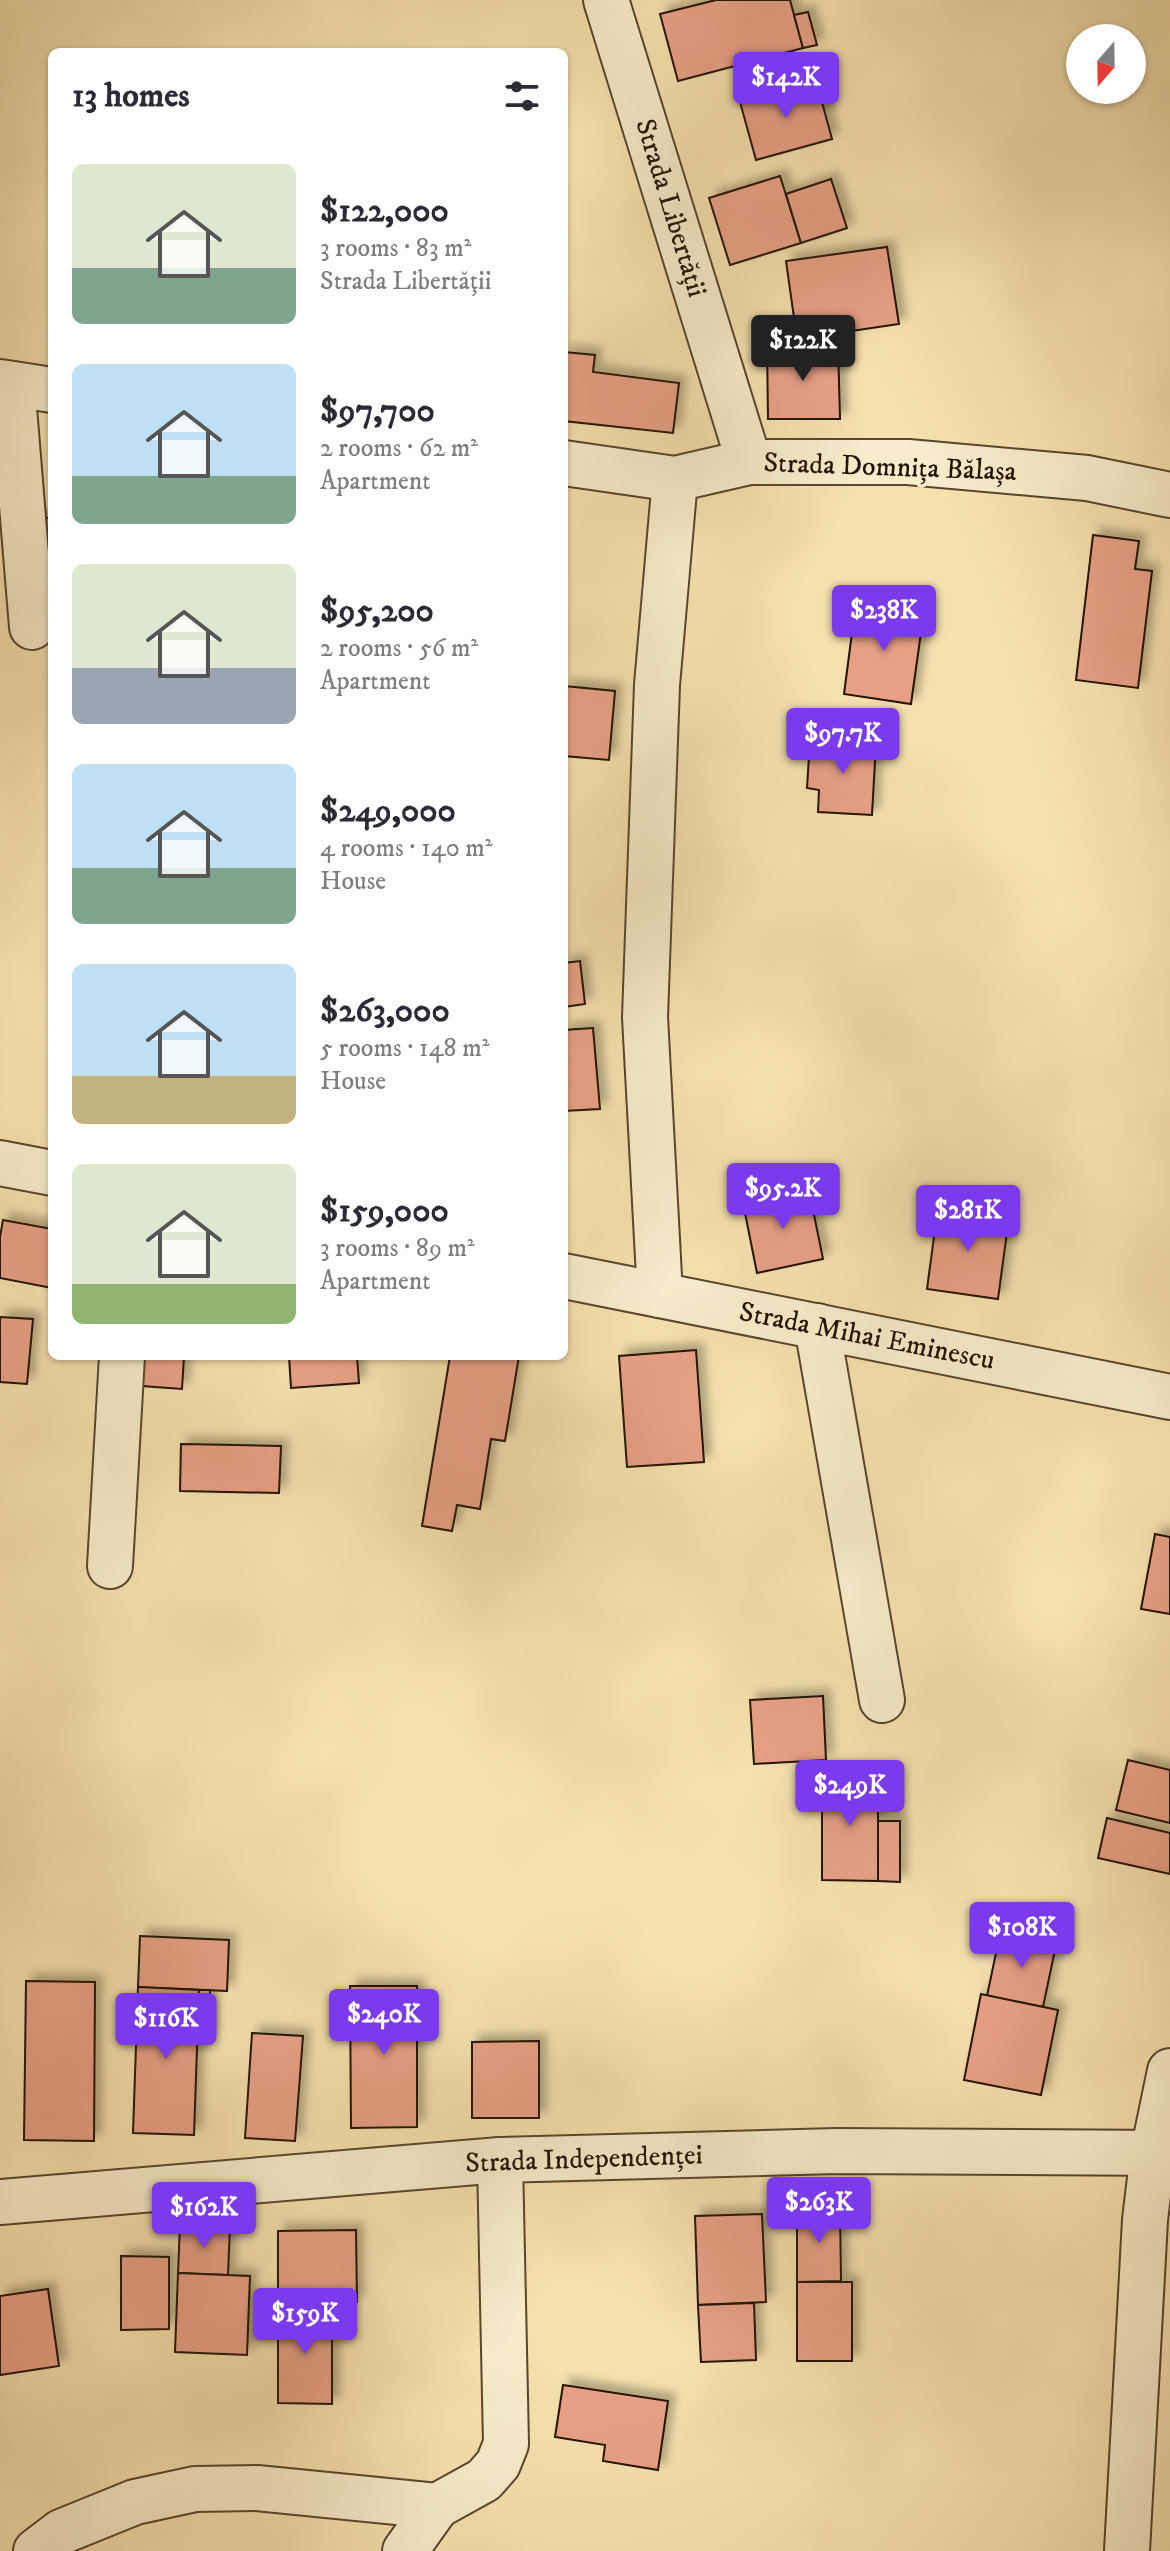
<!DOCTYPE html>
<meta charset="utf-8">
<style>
:root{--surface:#fff;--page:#f2f2f3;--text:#2b2b33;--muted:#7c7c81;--accent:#7c3aed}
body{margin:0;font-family:"IM FELL DW Pica",serif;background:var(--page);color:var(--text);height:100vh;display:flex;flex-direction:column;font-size:30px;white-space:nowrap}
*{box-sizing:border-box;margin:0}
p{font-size:26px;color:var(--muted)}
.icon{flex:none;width:44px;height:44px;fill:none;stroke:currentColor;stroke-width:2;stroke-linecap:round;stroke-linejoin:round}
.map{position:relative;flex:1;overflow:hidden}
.side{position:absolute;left:48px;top:48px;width:520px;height:1312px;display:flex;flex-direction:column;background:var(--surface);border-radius:12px;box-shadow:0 2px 6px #0004}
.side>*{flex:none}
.needle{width:52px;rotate:200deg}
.tools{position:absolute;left:1066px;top:24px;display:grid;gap:16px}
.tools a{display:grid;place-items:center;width:80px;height:80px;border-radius:50%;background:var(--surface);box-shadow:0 2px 6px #0004;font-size:40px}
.price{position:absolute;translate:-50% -68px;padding:0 18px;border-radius:8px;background:var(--accent);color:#fff;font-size:26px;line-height:52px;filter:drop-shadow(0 2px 4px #0008)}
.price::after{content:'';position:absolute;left:50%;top:48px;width:24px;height:18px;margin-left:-12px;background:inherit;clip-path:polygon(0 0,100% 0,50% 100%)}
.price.active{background:#222;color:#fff}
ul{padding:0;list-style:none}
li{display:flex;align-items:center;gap:24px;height:200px;padding:0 24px}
li span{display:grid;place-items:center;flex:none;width:224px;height:160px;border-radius:12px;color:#555}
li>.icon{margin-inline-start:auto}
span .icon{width:96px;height:96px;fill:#fffc;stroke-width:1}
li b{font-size:34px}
h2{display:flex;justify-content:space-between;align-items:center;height:96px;padding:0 24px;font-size:34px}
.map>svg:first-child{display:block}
</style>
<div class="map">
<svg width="1170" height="2551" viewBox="0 0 1170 2551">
<defs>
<filter id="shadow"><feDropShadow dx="7" dy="-7" stdDeviation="4" flood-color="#0004"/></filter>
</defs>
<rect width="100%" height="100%" fill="#f5e1ae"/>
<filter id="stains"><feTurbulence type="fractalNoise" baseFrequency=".0025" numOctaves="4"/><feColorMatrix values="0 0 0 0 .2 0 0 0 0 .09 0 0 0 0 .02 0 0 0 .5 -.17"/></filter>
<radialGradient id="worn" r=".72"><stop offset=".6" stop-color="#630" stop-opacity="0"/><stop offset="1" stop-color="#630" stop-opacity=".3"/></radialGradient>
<g fill="#e7a086" stroke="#231202" stroke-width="2" filter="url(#shadow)">
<polygon points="716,0 790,0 803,48 678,81 660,14"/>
<polygon points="808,12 817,45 803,48 794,15"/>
<polygon points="816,80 832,139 756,160 740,102"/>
<polygon points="780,176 801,243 730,265 709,198"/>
<polygon points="831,179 847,228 801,243 786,194"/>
<polygon points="887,247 899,324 797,339 786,261"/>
<polygon points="838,346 840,419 768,419 767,347"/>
<polygon points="564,352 595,355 593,372 679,383 673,433 564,421"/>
<polygon points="35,518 52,518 52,558 37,558"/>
<polygon points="1093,535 1139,541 1135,569 1152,571 1138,688 1076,680"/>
<polygon points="856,602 924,611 911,704 844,694"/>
<polygon points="564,686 615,691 609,760 564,756"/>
<polygon points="810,740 876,743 872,815 818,812 819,790 807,788"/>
<polygon points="580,961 585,1004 564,1007 564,963"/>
<polygon points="593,1028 600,1109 564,1111 564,1030"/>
<polygon points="809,1190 823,1259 757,1273 743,1203"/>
<polygon points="938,1207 1009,1217 998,1299 927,1289"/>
<polygon points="3,1220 52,1229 52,1288 0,1278 0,1237"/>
<polygon points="0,1317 33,1319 27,1384 0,1382"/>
<polygon points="696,1350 704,1462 627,1467 619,1356"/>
<polygon points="130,1356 184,1356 182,1389 128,1385"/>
<polygon points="289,1356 357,1356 359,1383 291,1388"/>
<polygon points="450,1356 519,1356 505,1441 491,1439 480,1509 457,1505 452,1531 422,1526"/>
<polygon points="181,1444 281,1446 279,1493 180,1491"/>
<polygon points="1155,1534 1170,1537 1170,1614 1141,1609"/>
<polygon points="823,1696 826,1760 754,1764 750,1700"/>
<polygon points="1128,1760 1170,1770 1170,1823 1116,1810"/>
<polygon points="822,1776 878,1776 878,1881 822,1880"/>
<polygon points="1107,1818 1170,1833 1170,1874 1098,1858"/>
<polygon points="878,1821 900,1821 900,1882 878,1881"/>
<polygon points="1000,1934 1056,1945 1043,2007 987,1996"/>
<polygon points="140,1936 229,1940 227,1991 138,1987"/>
<polygon points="26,1981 95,1982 94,2141 24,2140"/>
<polygon points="350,1986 417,1986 417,2127 351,2128"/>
<polygon points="138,1987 199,1990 194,2135 133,2133"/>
<polygon points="199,1990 210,1990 208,2039 197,2039"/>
<polygon points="981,1994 1058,2010 1041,2095 964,2080"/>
<polygon points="252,2033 303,2036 295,2141 245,2138"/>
<polygon points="539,2041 539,2118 472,2118 472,2042"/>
<polygon points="797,2208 840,2208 841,2281 797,2282"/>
<polygon points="762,2214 766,2302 698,2305 695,2216"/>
<polygon points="180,2225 230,2227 228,2275 178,2273"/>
<polygon points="356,2230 357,2302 278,2303 278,2231"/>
<polygon points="121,2256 169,2257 169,2329 121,2330"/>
<polygon points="178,2273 250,2276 247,2355 175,2352"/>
<rect x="797" y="2282" width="55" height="79"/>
<polygon points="48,2289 59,2366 0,2375 0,2296"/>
<polygon points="754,2303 756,2360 701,2362 698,2305"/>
<polygon points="278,2307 332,2308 332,2404 278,2403"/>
<polygon points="563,2385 668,2401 658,2470 603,2461 605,2445 555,2437"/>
</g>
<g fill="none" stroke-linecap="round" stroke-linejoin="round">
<defs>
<g id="minor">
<polyline points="606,0 749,462"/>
<polyline points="0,382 52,390"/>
<polyline points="12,384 32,627"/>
<polyline points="564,463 675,479 749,462 908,462 1087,478 1170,495"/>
<polyline points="0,1163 52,1173"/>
<polyline points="564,1276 1170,1397"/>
<polyline points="660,1295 645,1017 657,685 675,479"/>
<polyline points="817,1326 882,1700"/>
<polyline points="110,1566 122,1356"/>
<polyline points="0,2202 500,2160 837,2151 1170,2153"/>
<polyline points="36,2551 61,2532 135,2502 195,2489 257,2488 437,2506 484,2480 498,2464 506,2444 500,2160"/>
<polyline points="405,2551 437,2506"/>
<polyline points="1127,2551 1145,2220 1153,2153 1170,2071"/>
</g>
</defs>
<use href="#minor" stroke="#58462d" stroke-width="48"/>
<use href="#minor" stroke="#f8ecca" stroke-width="44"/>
</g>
<g text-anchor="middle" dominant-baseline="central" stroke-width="7" stroke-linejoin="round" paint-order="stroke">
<g font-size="28" fill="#231202" stroke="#f8ecca">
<text transform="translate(671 208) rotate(73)">Strada Libertății</text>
<text transform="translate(890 467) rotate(2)">Strada Domnița Bălașa</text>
<text transform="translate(867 1336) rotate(11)">Strada Mihai Eminescu</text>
<text transform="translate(584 2159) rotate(-2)">Strada Independenței</text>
</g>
</g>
<rect width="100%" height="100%" filter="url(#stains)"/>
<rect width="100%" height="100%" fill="url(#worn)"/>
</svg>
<div class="tools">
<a><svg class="needle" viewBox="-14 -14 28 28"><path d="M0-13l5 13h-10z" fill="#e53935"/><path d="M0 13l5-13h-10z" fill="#7c7c81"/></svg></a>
</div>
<b class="price" style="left:786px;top:120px">$142K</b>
<b class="price active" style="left:803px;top:383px">$122K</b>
<b class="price" style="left:884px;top:653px">$238K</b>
<b class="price" style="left:843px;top:776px">$97.7K</b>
<b class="price" style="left:783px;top:1231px">$95.2K</b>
<b class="price" style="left:968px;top:1253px">$281K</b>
<b class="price" style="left:850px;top:1828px">$249K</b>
<b class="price" style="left:1022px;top:1970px">$108K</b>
<b class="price" style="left:384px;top:2057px">$240K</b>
<b class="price" style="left:166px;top:2061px">$116K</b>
<b class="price" style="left:819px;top:2245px">$263K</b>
<b class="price" style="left:204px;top:2250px">$162K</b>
<b class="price" style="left:305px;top:2356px">$159K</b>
<section class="side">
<h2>13 homes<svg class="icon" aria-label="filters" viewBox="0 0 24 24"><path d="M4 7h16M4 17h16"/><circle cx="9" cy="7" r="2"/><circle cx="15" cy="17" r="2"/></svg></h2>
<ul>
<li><span style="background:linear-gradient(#dfe7d0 65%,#7fa58c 0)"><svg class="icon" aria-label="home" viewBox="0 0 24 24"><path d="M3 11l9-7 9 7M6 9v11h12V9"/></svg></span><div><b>$122,000</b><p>3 rooms · 83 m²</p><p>Strada Libertății</p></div></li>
<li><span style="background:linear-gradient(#bfe0f5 70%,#7fa58c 0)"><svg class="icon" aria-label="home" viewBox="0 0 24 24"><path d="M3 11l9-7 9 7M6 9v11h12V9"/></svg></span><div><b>$97,700</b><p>2 rooms · 62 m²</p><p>Apartment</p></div></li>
<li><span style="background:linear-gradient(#dfe7d0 65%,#9aa5b1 0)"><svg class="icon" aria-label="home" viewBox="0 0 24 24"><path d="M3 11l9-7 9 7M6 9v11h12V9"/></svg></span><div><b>$95,200</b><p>2 rooms · 56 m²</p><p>Apartment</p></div></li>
<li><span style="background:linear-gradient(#bfe0f5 65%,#7fa58c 0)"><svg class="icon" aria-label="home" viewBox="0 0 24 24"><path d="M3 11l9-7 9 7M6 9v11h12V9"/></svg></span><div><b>$249,000</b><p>4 rooms · 140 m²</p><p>House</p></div></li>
<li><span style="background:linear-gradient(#bfe0f5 70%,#c2b280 0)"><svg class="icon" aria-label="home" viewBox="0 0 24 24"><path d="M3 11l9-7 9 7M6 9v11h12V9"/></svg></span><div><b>$263,000</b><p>5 rooms · 148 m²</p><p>House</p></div></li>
<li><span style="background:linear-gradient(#dfe7d0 75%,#8fb573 0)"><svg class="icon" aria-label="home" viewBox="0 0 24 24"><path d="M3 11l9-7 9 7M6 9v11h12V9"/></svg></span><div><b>$159,000</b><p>3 rooms · 89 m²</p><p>Apartment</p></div></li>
</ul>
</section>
</div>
